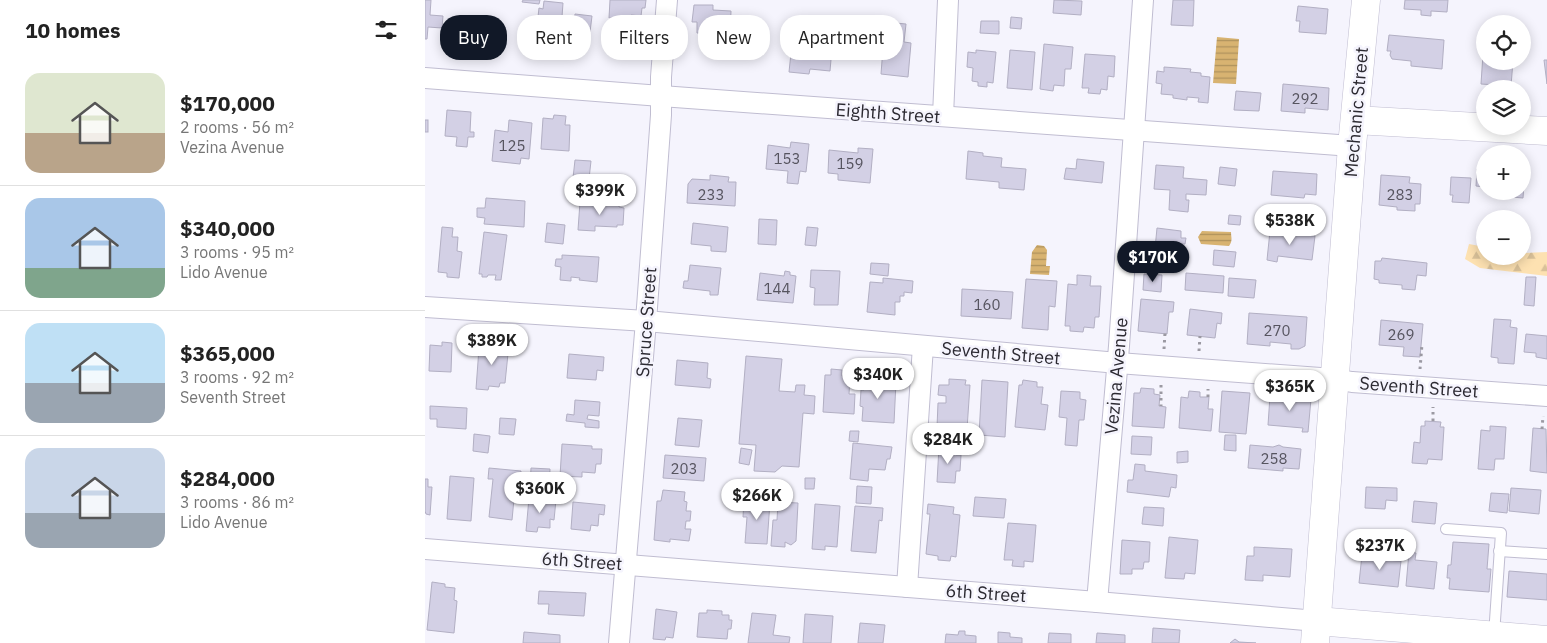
<!DOCTYPE html>
<meta charset="utf-8">
<style>
:root{--surface:#fff;--page:#f6f6f6;--text:#222;--muted:#767676;--line:#e0e0e0;--accent:#111827}
body{margin:0;font-family:"IBM Plex Sans",sans-serif;background:var(--page);color:var(--text);height:100vh;display:flex;flex-direction:column;font-size:19px;white-space:nowrap}
*{box-sizing:border-box;margin:0}
p{font-size:16px;color:var(--muted)}
.icon{flex:none;width:28px;height:28px;fill:none;stroke:currentColor;stroke-width:2;stroke-linecap:round;stroke-linejoin:round}
.map{position:relative;flex:1;overflow:hidden}
.details{display:flex;flex-direction:column;background:var(--surface);width:425px}
.details>*{flex:none}
.banner{position:absolute;left:15px;top:15px;width:475px;height:45px;display:flex;gap:10px}
.buttons{position:absolute;left:1051px;top:15px;display:grid;gap:10px}
.buttons a{display:grid;place-items:center;width:55px;height:55px;border-radius:50%;background:var(--surface);box-shadow:0 2px 12px #0003;font-size:25px}
.price{position:absolute;translate:-50% -42px;padding:0 11px;border-radius:18px;background:#fff;color:#222;font-size:16px;line-height:32px;filter:drop-shadow(0 1px 2px #0008)}
.price::after{content:'';position:absolute;left:50%;top:30px;width:15px;height:11px;margin-left:-8px;background:inherit;clip-path:polygon(0 0,100% 0,50% 100%)}
.price.selected{background:var(--accent);color:#fff}
ul{padding:0;list-style:none}
li{display:flex;align-items:center;gap:15px;height:125px;padding:0 25px}
li+li{border-top:1px solid var(--line)}
li span{display:grid;place-items:center;flex:none;width:140px;height:100px;border-radius:15px;color:#555}
li>.icon{margin-inline-start:auto}
span .icon{width:60px;height:60px;fill:#fffc;stroke-width:1}
li b{font-size:21px}
h2{display:flex;justify-content:space-between;align-items:center;height:60px;padding:0 25px;font-size:21px}
.chip{padding:0 18px;border-radius:20px;background:var(--surface);box-shadow:0 2px 12px #0003;font-size:18px;line-height:45px}
.chip.selected{background:var(--accent);color:#fff}
main{display:flex;flex:1;min-height:0}
.map>svg:first-child{display:block}
</style>
<main>
<section class="details">
<h2>10 homes<svg class="icon" aria-label="filters" viewBox="0 0 24 24"><path d="M4 7h16M4 17h16"/><circle cx="9" cy="7" r="2"/><circle cx="15" cy="17" r="2"/></svg></h2>
<ul>
<li><span style="background:linear-gradient(#dfe7d0 60%,#b9a48a 0)"><svg class="icon" aria-label="home" viewBox="0 0 24 24"><path d="M3 11l9-7 9 7M6 9v11h12V9"/></svg></span><div><b>$170,000</b><p>2 rooms · 56 m²</p><p>Vezina Avenue</p></div></li>
<li><span style="background:linear-gradient(#a9c7e8 70%,#7fa58c 0)"><svg class="icon" aria-label="home" viewBox="0 0 24 24"><path d="M3 11l9-7 9 7M6 9v11h12V9"/></svg></span><div><b>$340,000</b><p>3 rooms · 95 m²</p><p>Lido Avenue</p></div></li>
<li><span style="background:linear-gradient(#bfe0f5 60%,#9aa5b1 0)"><svg class="icon" aria-label="home" viewBox="0 0 24 24"><path d="M3 11l9-7 9 7M6 9v11h12V9"/></svg></span><div><b>$365,000</b><p>3 rooms · 92 m²</p><p>Seventh Street</p></div></li>
<li><span style="background:linear-gradient(#c9d6e8 65%,#9aa5b1 0)"><svg class="icon" aria-label="home" viewBox="0 0 24 24"><path d="M3 11l9-7 9 7M6 9v11h12V9"/></svg></span><div><b>$284,000</b><p>3 rooms · 86 m²</p><p>Lido Avenue</p></div></li>
</ul>
</section>
<div class="map">
<svg width="1122" height="643" viewBox="0 0 1122 643">
<defs>
<pattern id="forest-firs" width="22" height="20" patternUnits="userSpaceOnUse" patternTransform="scale(1.25)"><rect width="22" height="20" fill="#fde1b1"/><path d="M5 1l3.5 6h-7zM16 11l3.5 6h-7z" fill="#d9c199"/></pattern>
<pattern id="water-rules" width="6" height="5" patternUnits="userSpaceOnUse" patternTransform="scale(1.25)"><rect width="6" height="5" fill="#d8b371"/><path d="M0 2.5h6" fill="none" stroke="#af925d"/></pattern>
</defs>
<rect width="100%" height="100%" fill="#f5f4fd"/>
<polygon fill="url(#forest-firs)" points="1044,244 1060,247 1060,256 1098,256 1098,253 1122,252 1122,276 1055,268 1040,259"/>
<g fill="url(#water-rules)">
<polygon points="792,37 814,39 811,84 788,83"/>
<path d="M777,231L806,232C806,238 808,240 804,246L776,244L773,237Z"/>
<polygon points="612,245 619,246 622,250 621,266 625,266 624,275 605,274 607,252"/>
</g>
<g fill="#d3d0e5" stroke="#b2afc3">
<polygon points="0,0 6,0 5,15 18,16 17,28 3,27 2,39 0,39"/>
<polygon points="98,0 115,0 114,4 97,2"/>
<polygon points="185,0 221,0 220,8 217,8 216,16 206,15 205,20 184,18"/>
<polygon points="629,0 657,1 656,15 628,13"/>
<polygon points="748,0 769,0 768,26 746,25"/>
<polygon points="980,0 1023,0 1022,12 1006,11 1006,16 996,15 996,10 979,9"/>
<polygon points="119,1 138,3 137,17 144,18 142,32 136,32 135,46 131,45 131,54 109,52 114,8 118,9"/>
<polygon points="269,5 288,5 288,10 306,11 305,35 272,33 272,22 267,22"/>
<polygon points="873,6 903,9 901,34 874,32 875,21 871,21"/>
<polygon points="150,14 167,16 165,32 148,31"/>
<polygon points="586,17 597,18 596,29 585,28"/>
<polygon points="34,19 56,20 55,40 33,39"/>
<polygon points="556,21 574,21 574,34 555,33"/>
<polygon points="460,22 481,24 479,42 486,43 483,77 456,74"/>
<polygon points="964,35 1019,40 1017,69 986,66 986,61 967,59 965,55 966,51 962,51"/>
<polygon points="367,44 407,48 405,71 385,69 384,74 364,72"/>
<polygon points="619,44 648,47 646,69 640,69 639,86 629,85 628,91 615,89"/>
<polygon points="551,50 571,52 568,83 562,82 562,87 553,86 553,82 547,81 548,68 542,67 543,52 551,53"/>
<polygon points="585,50 610,52 607,90 582,88"/>
<polygon points="660,54 690,56 689,77 683,76 682,90 676,89 675,94 663,93 664,88 657,88"/>
<polygon points="1058,54 1060,54 1060,61 1088,61 1086,86 1056,84"/>
<polygon points="1119,60 1122,60 1122,84"/>
<polygon points="739,67 766,69 765,72 776,73 776,76 785,77 783,103 773,102 774,98 762,97 762,100 748,98 748,95 736,94 737,84 731,83 732,71 739,72"/>
<polygon points="858,84 904,88 903,110 880,108 880,113 856,111"/>
<polygon points="811,91 836,93 834,111 809,110"/>
<polygon points="22,110 46,112 45,132 49,132 49,137 43,137 42,147 31,146 32,137 20,136"/>
<polygon points="129,115 141,116 140,125 145,125 144,151 116,149 118,118 128,119"/>
<rect x="0" y="120" width="3" height="12"/>
<polygon points="84,120 107,123 104,159 96,158 95,164 67,161 70,130 83,132"/>
<polygon points="366,142 384,144 381,172 375,171 373,184 362,183 363,171 341,169 343,145 365,148"/>
<polygon points="433,148 448,149 445,183 413,180 413,174 403,173 404,150 433,153"/>
<polygon points="543,151 558,153 558,156 577,158 576,167 601,169 599,190 574,188 574,182 541,179"/>
<polygon points="652,159 679,162 677,183 639,179 641,168 651,169"/>
<polygon points="150,160 166,161 164,179 148,178"/>
<polygon points="731,165 759,167 758,178 782,180 781,195 761,194 761,200 764,200 763,212 744,210 745,190 729,189"/>
<polygon points="795,167 812,169 810,186 793,184"/>
<polygon points="1052,169 1060,169 1060,187 1051,186"/>
<polygon points="848,171 892,174 891,195 880,194 879,198 846,195"/>
<polygon points="1098,172 1100,172 1098,198 1064,195 1064,191 1098,191"/>
<polygon points="285,175 304,177 303,182 311,182 310,206 262,203 263,184 267,179 285,180"/>
<polygon points="956,175 985,177 984,183 996,184 995,204 990,204 990,211 972,210 972,207 954,205"/>
<polygon points="1026,177 1046,178 1044,203 1027,202 1028,195 1025,195"/>
<polygon points="61,198 100,201 99,227 59,224 60,218 52,217 52,208 60,208"/>
<polygon points="155,202 194,204 194,207 199,208 198,225 192,225 192,227 170,226 170,231 153,230"/>
<polygon points="804,215 816,216 815,225 803,224"/>
<polygon points="334,219 352,220 351,245 333,244"/>
<polygon points="122,223 140,225 138,244 120,242"/>
<polygon points="268,223 303,227 301,252 286,251 286,246 266,244"/>
<polygon points="17,227 28,228 27,237 33,237 32,251 37,252 34,278 22,277 22,273 13,272"/>
<polygon points="382,227 393,228 391,246 380,245"/>
<polygon points="732,228 756,231 756,238 761,238 760,244 755,244 753,261 729,259"/>
<polygon points="845,231 890,236 887,260 853,256 852,262 842,260"/>
<polygon points="59,232 82,235 76,280 70,280 71,275 63,275 62,277 57,277 57,274 54,274"/>
<polygon points="789,250 811,252 809,267 788,265"/>
<polygon points="137,255 174,257 172,282 154,280 155,278 146,277 146,281 135,280 136,267 130,266 131,259 137,259"/>
<polygon points="957,258 1002,263 1001,276 992,275 990,290 977,289 977,285 954,283 954,280 949,279 950,261 956,261"/>
<polygon points="446,263 464,264 463,276 445,274"/>
<polygon points="265,265 296,268 293,295 285,295 285,291 258,288 259,281 263,281"/>
<polygon points="386,270 415,271 413,305 389,305 390,288 385,287"/>
<polygon points="360,271 365,272 365,275 371,276 368,303 332,300 335,273 359,276"/>
<polygon points="761,273 799,276 798,293 760,290"/>
<polygon points="719,274 737,275 736,292 718,290"/>
<polygon points="652,275 666,276 665,286 676,286 674,317 670,317 669,328 659,327 658,332 645,331 645,326 640,326 643,284 652,285"/>
<polygon points="1101,277 1111,277 1109,306 1099,305"/>
<polygon points="458,278 488,281 487,293 479,292 479,296 475,296 475,302 470,302 470,315 442,312 445,282 458,283"/>
<polygon points="804,278 831,280 829,298 803,296"/>
<polygon points="601,279 632,281 630,307 624,306 623,330 597,328"/>
<polygon points="537,289 588,292 586,319 536,316"/>
<polygon points="716,299 749,302 748,312 744,312 742,334 713,331"/>
<polygon points="765,309 797,313 796,324 792,323 790,338 762,335"/>
<polygon points="824,313 882,317 880,346 874,349 866,349 866,344 845,342 845,346 822,344"/>
<polygon points="1069,319 1086,320 1085,327 1092,328 1089,364 1073,363 1073,358 1066,357"/>
<polygon points="956,320 998,324 995,357 978,356 979,347 954,345"/>
<polygon points="1101,334 1122,336 1122,359 1111,357 1111,353 1099,352"/>
<polygon points="17,342 27,343 26,372 4,371 5,345 17,346"/>
<polygon points="64,343 84,344 80,383 75,383 74,387 64,386 63,390 51,389 54,348 63,349"/>
<polygon points="144,354 179,357 178,371 172,370 171,380 142,378"/>
<polygon points="321,356 357,359 354,391 370,392 371,385 380,385 379,395 390,396 389,414 378,413 374,467 357,466 350,472 329,471 331,445 314,444"/>
<polygon points="252,360 283,363 282,378 286,379 285,388 250,385"/>
<polygon points="406,369 417,370 417,376 425,377 424,394 430,394 429,414 398,412 400,375 406,375"/>
<polygon points="446,374 460,375 459,381 471,382 469,423 437,421 438,407 435,406 436,390 439,390 440,379 446,379"/>
<polygon points="524,379 541,380 540,385 545,385 542,429 512,427 513,403 521,403 521,396 513,395 514,385 524,385"/>
<polygon points="557,380 583,382 580,437 554,435"/>
<polygon points="598,380 612,382 612,387 618,387 616,404 623,405 620,430 590,427 594,385 597,385"/>
<polygon points="716,388 729,389 729,394 735,395 734,406 741,407 739,428 707,426 709,393 715,393"/>
<polygon points="636,391 655,392 655,399 661,400 659,420 654,420 652,446 640,445 642,418 634,417"/>
<polygon points="764,391 775,392 775,397 784,397 783,409 788,409 786,431 754,428 756,397 763,398"/>
<polygon points="797,391 825,393 821,434 794,432"/>
<polygon points="845,396 886,399 883,432 877,432 878,428 843,425"/>
<polygon points="150,400 175,402 174,416 163,415 162,419 174,421 174,428 160,427 160,423 141,421 142,414 149,415"/>
<polygon points="5,406 42,408 41,429 12,427 12,419 5,419"/>
<polygon points="75,418 91,419 89,435 74,434"/>
<polygon points="253,418 277,420 274,447 250,445"/>
<polygon points="1000,421 1016,422 1015,427 1019,427 1017,460 1003,459 1002,464 987,463 989,442 995,443 996,426 1000,426"/>
<polygon points="1065,426 1081,427 1079,459 1070,459 1069,470 1053,469 1056,430 1065,431"/>
<polygon points="1108,428 1121,429 1122,473 1105,471"/>
<polygon points="425,431 434,431 433,442 424,441"/>
<polygon points="49,434 65,436 63,453 48,451"/>
<polygon points="800,435 811,435 811,451 799,450"/>
<polygon points="707,436 727,437 726,455 706,454"/>
<polygon points="428,443 467,447 465,459 462,459 460,470 444,469 443,481 425,479"/>
<polygon points="137,444 167,446 167,449 177,449 176,464 171,464 170,473 157,472 157,477 135,476"/>
<polygon points="825,445 848,447 854,445 858,447 876,449 874,469 858,468 858,471 823,468"/>
<polygon points="514,447 531,448 531,455 536,455 535,471 531,471 530,483 512,482"/>
<polygon points="316,448 327,450 324,465 314,463"/>
<polygon points="763,451 763,462 752,463 752,452"/>
<polygon points="240,455 281,458 279,481 238,478"/>
<polygon points="710,464 720,465 720,471 752,475 751,488 746,487 744,497 702,492 703,480 708,480"/>
<polygon points="64,468 96,471 94,489 90,489 87,520 64,517 68,479 63,479"/>
<polygon points="106,468 125,469 124,489 105,488"/>
<polygon points="25,476 49,478 46,521 22,519"/>
<polygon points="380,478 390,478 389,489 380,489"/>
<polygon points="0,479 3,479 3,487 7,487 5,515 1,514 0,511"/>
<polygon points="432,486 447,487 446,504 431,503"/>
<polygon points="941,487 972,488 972,501 961,500 960,509 940,508"/>
<polygon points="1086,488 1116,490 1114,514 1084,511"/>
<polygon points="238,490 260,492 259,501 262,502 261,511 266,511 265,521 261,521 260,529 266,529 264,541 245,539 245,542 229,540 232,501 236,501"/>
<polygon points="1066,493 1084,494 1082,513 1064,511"/>
<polygon points="550,497 581,499 579,518 548,516"/>
<polygon points="104,498 131,500 129,520 125,519 125,528 113,527 112,532 101,531"/>
<polygon points="319,500 345,502 342,544 320,543 322,517 318,517"/>
<polygon points="989,501 1012,503 1010,524 987,522"/>
<polygon points="148,502 180,505 179,515 174,514 173,526 166,525 165,531 146,529"/>
<polygon points="353,502 373,503 371,541 366,545 360,542 360,547 346,546 348,520 352,520"/>
<polygon points="390,504 415,506 412,547 400,546 400,550 387,549"/>
<polygon points="503,504 529,507 528,514 535,515 531,557 526,556 525,561 513,560 513,556 501,554 505,514 502,514"/>
<polygon points="430,506 458,508 457,521 454,520 451,553 426,551"/>
<polygon points="719,507 739,508 738,526 717,524"/>
<polygon points="583,523 611,525 608,562 599,561 599,567 587,566 588,560 579,560"/>
<polygon points="744,537 773,540 770,574 760,573 759,579 740,578"/>
<polygon points="697,540 725,542 724,562 719,562 718,569 707,569 707,574 695,574"/>
<polygon points="1028,542 1064,544 1062,569 1066,569 1064,592 1024,589 1025,578 1022,578 1023,565 1026,565"/>
<polygon points="829,547 867,549 865,577 838,575 838,581 820,580 822,556 829,556"/>
<polygon points="984,552 991,553 990,560 1012,562 1009,589 981,586"/>
<polygon points="937,555 959,556 959,560 976,561 973,587 934,583"/>
<polygon points="1084,571 1122,574 1122,600 1082,597"/>
<polygon points="7,582 20,584 20,587 30,588 29,600 32,601 29,633 2,630"/>
<polygon points="114,591 161,593 159,616 123,614 124,604 113,604"/>
<polygon points="231,609 252,612 248,638 241,637 240,640 228,639"/>
<polygon points="282,610 297,611 297,615 304,615 304,620 307,620 306,629 303,629 302,639 272,637 274,613 282,613"/>
<polygon points="327,613 351,615 348,635 365,637 364,643 323,643"/>
<polygon points="380,614 408,616 406,643 378,643"/>
<polygon points="435,623 460,625 458,643 433,643"/>
<polygon points="728,628 755,630 754,643 727,643"/>
<polygon points="534,631 540,631 540,635 551,636 551,643 520,643 521,634 533,635"/>
<polygon points="99,632 135,635 135,643 98,643"/>
<polygon points="573,632 585,633 585,637 597,638 597,643 573,643"/>
<polygon points="624,633 646,634 646,643 623,643"/>
<polygon points="672,633 700,635 700,643 671,643"/>
<polygon points="810,639 814,642 831,643 805,643"/>
</g>
<g fill="none" stroke-linecap="round" stroke-linejoin="round">
<defs>
<g id="lane">
<polyline points="1021,529 1076,533 1069,635"/>
<polyline points="1074,551 1122,554"/>
</g>
<g id="street">
<polyline points="0,78 236,96 927,146"/>
<polyline points="518,116 523,0"/>
<polyline points="0,307 221,321 693,363 909,379 927,382 1122,396"/>
<polyline points="0,549 672,602 892,621"/>
<polyline points="482,587 498,346"/>
<polyline points="672,602 694,346 718,0"/>
<polyline points="194,643 221,321 236,115 236,77 242,0"/>
</g>
<g id="secondary">
<polyline points="930,120 1122,131"/>
<polyline points="892,621 1122,640"/>
<polyline points="890,643 927,146 941,0"/>
</g>
</defs>
<use href="#lane" stroke="#c0bdd1" stroke-width="12"/>
<use href="#street" stroke="#c0bdd1" stroke-width="22"/>
<use href="#secondary" stroke="#c0bdd1" stroke-width="29"/>
<g stroke="#9b99a2" stroke-width="3" stroke-dasharray="2.5 4" stroke-linecap="butt">
<polyline points="739,349 740,333"/>
<polyline points="774,351 775,336"/>
<polyline points="995,369 997,344"/>
<polyline points="736,385 736,406"/>
<polyline points="783,397 783,389"/>
<polyline points="1008,421 1008,407"/>
<polyline points="1117,429 1118,416"/>
</g>
<use href="#lane" stroke="#fff" stroke-width="10"/>
<use href="#street" stroke="#fff" stroke-width="20"/>
<use href="#secondary" stroke="#fff" stroke-width="28"/>
</g>
<g text-anchor="middle" dominant-baseline="central" stroke-width="5" stroke-linejoin="round" paint-order="stroke">
<g font-size="15" fill="#56545f">
<text x="880" y="98">292</text>
<text x="87" y="145">125</text>
<text x="362" y="158">153</text>
<text x="425" y="163">159</text>
<text x="286" y="194">233</text>
<text x="975" y="194">283</text>
<text x="352" y="288">144</text>
<text x="562" y="304">160</text>
<text x="852" y="330">270</text>
<text x="976" y="334">269</text>
<text x="849" y="458">258</text>
<text x="259" y="468">203</text>
</g>
<g font-size="18" fill="#2c2a32" stroke="#f5f4fd">
<text transform="translate(931 112) rotate(-85)">Mechanic Street</text>
<text transform="translate(463 113) rotate(4)">Eighth Street</text>
<text transform="translate(221 322) rotate(-86)">Spruce Street</text>
<text transform="translate(576 353) rotate(5)">Seventh Street</text>
<text transform="translate(691 376) rotate(-85)">Vezina Avenue</text>
<text transform="translate(994 387) rotate(4)">Seventh Street</text>
<text transform="translate(157 561) rotate(4)">6th Street</text>
<text transform="translate(561 593) rotate(4)">6th Street</text>
</g>
</g>
</svg>
<div class="buttons">
<a><svg class="icon" aria-label="locate" viewBox="0 0 24 24"><circle cx="12" cy="12" r="6"/><path d="M12 2v4M12 18v4M2 12h4M18 12h4"/></svg></a>
<a><svg class="icon" aria-label="layers" viewBox="0 0 24 24"><path d="M12 4l9 5-9 5-9-5zM3 14l9 5 9-5"/></svg></a>
<a>+</a>
<a>−</a>
</div>
<b class="price" style="left:175px;top:216px">$399K</b>
<b class="price" style="left:865px;top:246px">$538K</b>
<b class="price selected" style="left:728px;top:283px">$170K</b>
<b class="price" style="left:67px;top:366px">$389K</b>
<b class="price" style="left:453px;top:400px">$340K</b>
<b class="price" style="left:865px;top:412px">$365K</b>
<b class="price" style="left:523px;top:465px">$284K</b>
<b class="price" style="left:115px;top:514px">$360K</b>
<b class="price" style="left:332px;top:521px">$266K</b>
<b class="price" style="left:955px;top:571px">$237K</b>
<div class="banner">
<a class="chip selected">Buy</a>
<a class="chip">Rent</a>
<a class="chip">Filters</a>
<a class="chip">New</a>
<a class="chip">Apartment</a>
</div>
</div>
</main>
